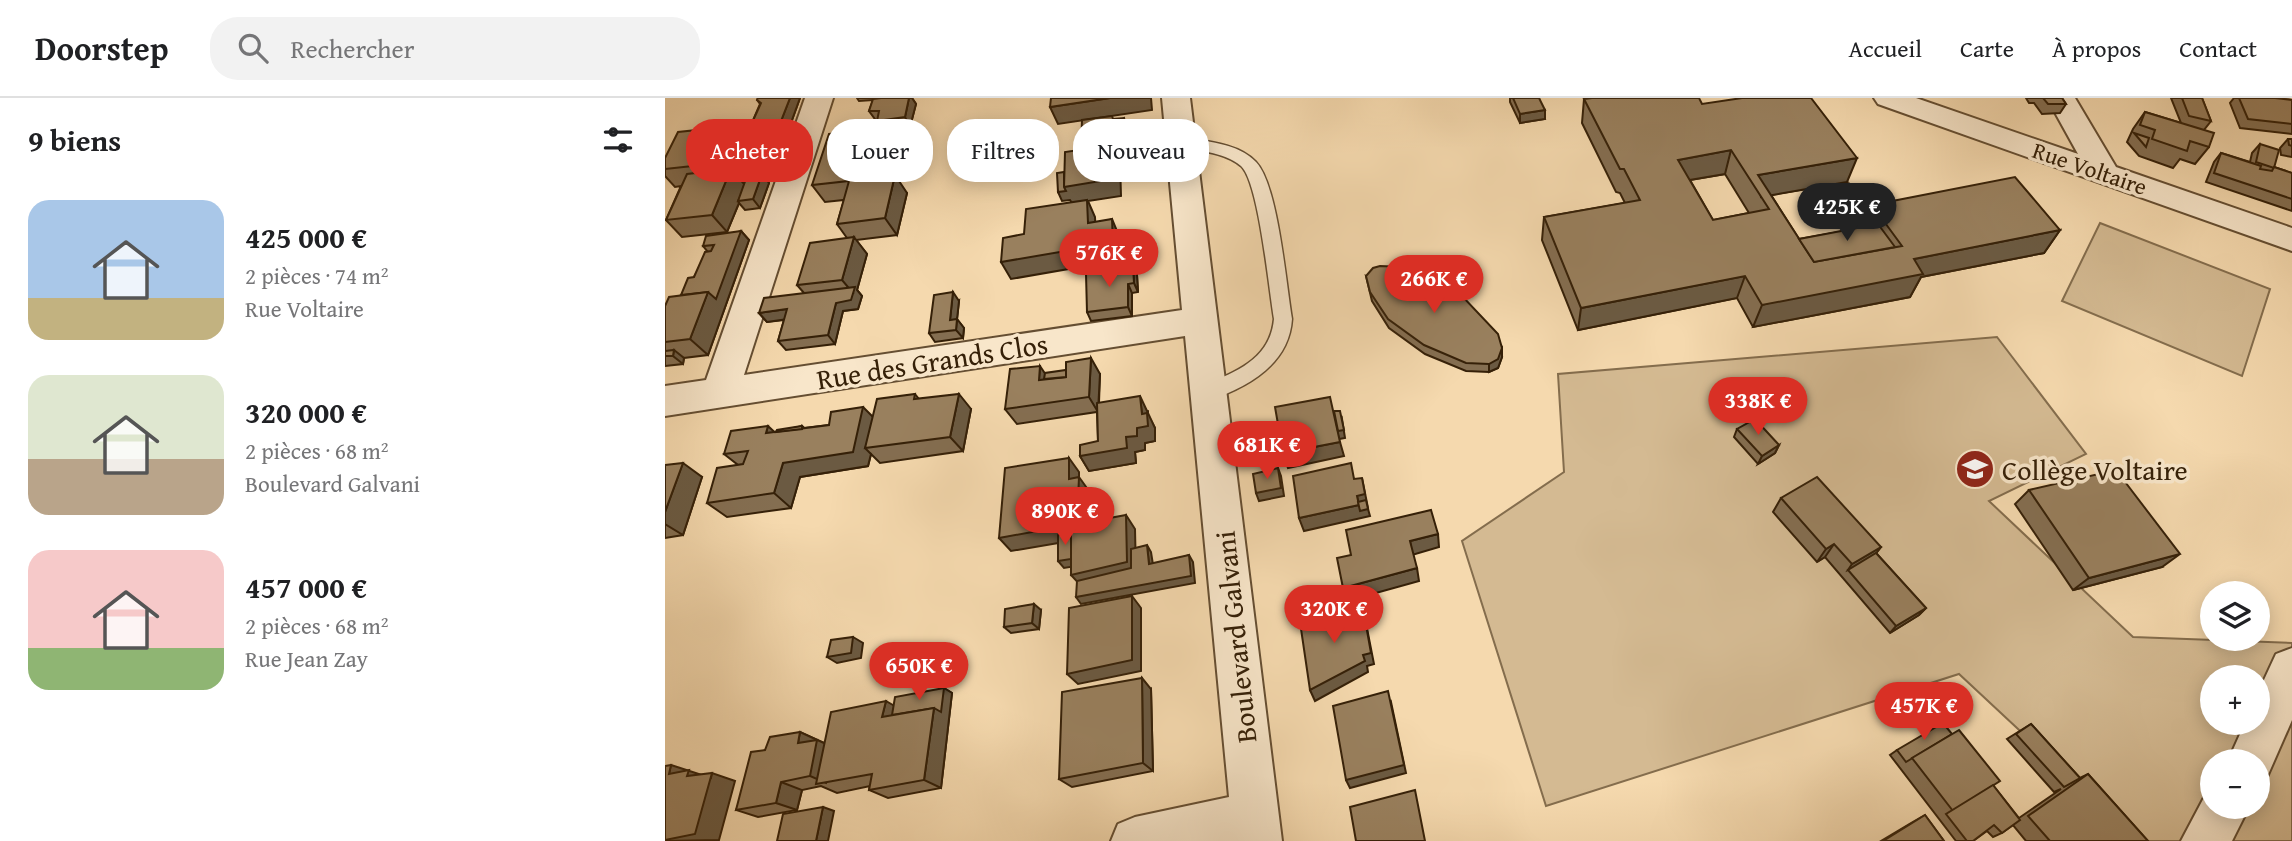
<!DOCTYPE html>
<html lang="fr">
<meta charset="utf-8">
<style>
:root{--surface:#fff;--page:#f2f2f2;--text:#202124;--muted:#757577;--line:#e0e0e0;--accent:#d93025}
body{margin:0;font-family:"Gentium Book Plus",serif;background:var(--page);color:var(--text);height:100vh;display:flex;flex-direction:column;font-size:26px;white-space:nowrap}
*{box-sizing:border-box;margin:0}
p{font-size:23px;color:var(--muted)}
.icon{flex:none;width:38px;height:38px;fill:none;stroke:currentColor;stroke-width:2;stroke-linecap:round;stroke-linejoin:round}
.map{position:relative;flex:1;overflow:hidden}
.drawer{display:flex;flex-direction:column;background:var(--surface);width:665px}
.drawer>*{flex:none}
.banner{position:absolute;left:21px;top:21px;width:665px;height:63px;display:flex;gap:14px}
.controls{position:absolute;left:1535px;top:483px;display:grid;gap:14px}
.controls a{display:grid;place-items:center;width:70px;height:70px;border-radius:50%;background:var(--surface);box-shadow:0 4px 18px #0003;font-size:35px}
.price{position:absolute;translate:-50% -60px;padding:0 16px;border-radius:24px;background:var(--accent);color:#fff;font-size:23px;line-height:46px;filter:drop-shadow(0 2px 4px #0008)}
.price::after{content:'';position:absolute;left:50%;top:42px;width:21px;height:16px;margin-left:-10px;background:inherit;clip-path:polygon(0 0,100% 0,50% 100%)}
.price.active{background:#222;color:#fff}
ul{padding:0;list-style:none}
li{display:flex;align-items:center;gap:21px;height:175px;padding:0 28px}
li span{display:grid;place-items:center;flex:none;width:196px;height:140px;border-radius:21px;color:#555}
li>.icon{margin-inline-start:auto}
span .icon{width:84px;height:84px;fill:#fffc;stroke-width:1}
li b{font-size:30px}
h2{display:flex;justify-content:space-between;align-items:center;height:84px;padding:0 28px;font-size:30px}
.tag{padding:0 24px;border-radius:28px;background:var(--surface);box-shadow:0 4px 18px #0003;font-size:24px;line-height:63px}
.tag.active{background:var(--accent);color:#fff}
header{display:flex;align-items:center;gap:42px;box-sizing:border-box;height:98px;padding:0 35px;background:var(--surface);border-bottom:2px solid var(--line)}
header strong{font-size:33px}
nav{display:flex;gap:38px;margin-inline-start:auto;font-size:24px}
.search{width:490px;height:63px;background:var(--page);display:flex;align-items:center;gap:18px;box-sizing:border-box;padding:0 24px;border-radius:28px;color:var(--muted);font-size:26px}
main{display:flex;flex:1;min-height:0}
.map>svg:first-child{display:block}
</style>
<header>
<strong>Doorstep</strong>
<div class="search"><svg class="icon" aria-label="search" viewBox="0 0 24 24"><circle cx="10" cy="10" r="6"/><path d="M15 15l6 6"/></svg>Rechercher</div>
<nav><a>Accueil</a><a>Carte</a><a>À propos</a><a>Contact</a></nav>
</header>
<main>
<section class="drawer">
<h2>9 biens<svg class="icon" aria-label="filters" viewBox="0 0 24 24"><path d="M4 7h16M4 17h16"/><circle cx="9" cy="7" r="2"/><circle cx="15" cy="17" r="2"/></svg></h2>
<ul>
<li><span style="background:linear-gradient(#a9c7e8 70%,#c2b280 0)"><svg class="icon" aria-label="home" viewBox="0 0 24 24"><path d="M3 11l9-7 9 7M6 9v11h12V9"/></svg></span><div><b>425 000 €</b><p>2 pièces · 74 m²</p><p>Rue Voltaire</p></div></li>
<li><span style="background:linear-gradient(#dfe7d0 60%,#b9a48a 0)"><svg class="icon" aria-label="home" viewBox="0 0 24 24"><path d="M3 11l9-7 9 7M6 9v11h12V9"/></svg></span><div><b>320 000 €</b><p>2 pièces · 68 m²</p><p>Boulevard Galvani</p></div></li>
<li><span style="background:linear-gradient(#f6c9c9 70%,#8fb573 0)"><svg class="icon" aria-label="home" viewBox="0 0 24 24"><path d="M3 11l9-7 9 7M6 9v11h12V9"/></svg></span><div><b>457 000 €</b><p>2 pièces · 68 m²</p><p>Rue Jean Zay</p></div></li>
</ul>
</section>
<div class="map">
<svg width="1627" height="743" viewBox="0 0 1627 743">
<rect width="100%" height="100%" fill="#f5d9ae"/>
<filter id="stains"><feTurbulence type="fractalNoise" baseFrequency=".00286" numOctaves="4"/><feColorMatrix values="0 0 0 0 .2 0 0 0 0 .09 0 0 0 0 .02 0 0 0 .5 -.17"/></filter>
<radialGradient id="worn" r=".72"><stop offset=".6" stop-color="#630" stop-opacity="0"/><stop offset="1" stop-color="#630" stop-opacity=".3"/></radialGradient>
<g fill="#d4ba92" stroke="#846d4d" stroke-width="2" fill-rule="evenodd">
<polygon points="1435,125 1605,191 1577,278 1397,203"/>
<path d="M1332,239L1421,356L1324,403L1468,539L1627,545V743H1473L1294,576L881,708L797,443L899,374L893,276ZM1547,579H1592V625H1547ZM1547,663H1592V709H1547Z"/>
</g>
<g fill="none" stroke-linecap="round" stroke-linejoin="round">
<defs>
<path id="service" d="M515,39C539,43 574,45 591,64C613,87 621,186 627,221C624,267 582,290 542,303L535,301L532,295L535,289C569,274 605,263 609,221C604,193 594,84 576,68C558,53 531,53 509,48L507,44Z"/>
<g id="minor">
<polygon points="140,0 168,0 79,277 517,212 497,0 525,0 617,743 446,743 453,726 470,719 564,699 520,238 0,318 0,288 41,282"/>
<polygon points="1209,0 1251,0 1413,56 1382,0 1410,0 1451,69 1627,130 1627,153 1213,6"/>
<polygon points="1627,550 1627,622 1602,679 1592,684 1592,663 1563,663 1580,625 1592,625 1592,597 1611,556"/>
<polygon points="1547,690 1547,709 1584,709 1567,743 1516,743 1543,692"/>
</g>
</defs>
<use href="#service" stroke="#654e32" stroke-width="3"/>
<use href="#minor" stroke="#654e32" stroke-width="4"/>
<use href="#service" fill="#f8e6ca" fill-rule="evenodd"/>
<use href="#minor" fill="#f8e6ca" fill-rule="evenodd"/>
</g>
<g fill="#846e51" stroke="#352008" stroke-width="2" fill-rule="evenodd">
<polygon points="93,0 135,0 123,33 94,36 86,27 95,6 92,2"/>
<polygon points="192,0 247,0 251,6 245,29 240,29 244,35 241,46 218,49 210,78 222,78 242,95 232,137 191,142 202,156 192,192 197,198 193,211 178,213 170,246 121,252 113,243 119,222 102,224 94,215 139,195 132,187 182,140 172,126 179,102 160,104 147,87 200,32 215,28 204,13 208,2 194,3"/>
<polygon points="845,0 874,0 880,21 855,25 845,4"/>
<polygon points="1361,0 1397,0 1401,6 1395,15 1377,16 1369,5 1364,5"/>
<polygon points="1506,0 1537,0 1546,23 1539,32 1544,49 1530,66 1515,61 1508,70 1474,58 1462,44 1468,31 1480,14 1516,25"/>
<polygon points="1569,0 1610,0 1627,2 1627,36 1575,30 1565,5"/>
<path d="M919,1L1037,6L1182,84L1106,97L1134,141L1196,130L1207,107L1395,132L1379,155L1256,179L1245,199L1088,229L1072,200L913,232L877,142L879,119L960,105L955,95L951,94L917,25ZM1060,76L1084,115L1048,122L1025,82Z"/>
<polygon points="1623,41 1627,41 1627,59 1616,57 1615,50"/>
<polygon points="85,45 72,78 79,86 97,76 104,85 95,110 80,112 74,105 62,134 17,139 1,122 16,88 10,89 0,78 0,60"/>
<polygon points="1595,46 1609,69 1627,75 1627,113 1541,84 1549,64 1556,55 1585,64 1587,55"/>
<polygon points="76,133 84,142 43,257 19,260 18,266 0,268 0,208 16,197 29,179 43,154 38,148"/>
<polygon points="468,168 472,177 473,194 467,195 467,218 426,223 422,214"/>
<polygon points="701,178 837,259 833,270 824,274 801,273 760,256 724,230 707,203"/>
<polygon points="294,203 292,221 299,230 298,240 270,244 264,235"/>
<polygon points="380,275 435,276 434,305 483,313 483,317 490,330 490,343 480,345 480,352 470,354 471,365 424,373 415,358 433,343 432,314 352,326 340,311"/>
<polygon points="250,296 254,301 306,311 298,353 215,365 206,356 203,368 135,379 126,410 62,419 42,405 73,367 59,356 110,334 137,328 139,330 164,327 208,319"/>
<polygon points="1072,331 1114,347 1110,355 1093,366 1069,339"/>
<polygon points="0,367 37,379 18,437 0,440"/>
<polygon points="1364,392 1497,469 1408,492 1350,406"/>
<polygon points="1116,400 1216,449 1211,455 1261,510 1254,517 1225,535 1160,459 1152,464 1108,414"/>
<polygon points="376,512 374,531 346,535 339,529"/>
<polygon points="279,590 287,595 276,690 223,700 204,692 205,688 172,695 156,688 137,692 132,712 93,719 71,712 100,652 135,634 159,645 229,608"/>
<polygon points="486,591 488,673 407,689 394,681"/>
<polygon points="1366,626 1415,680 1423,676 1483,743 1361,743 1348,727 1337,735 1328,739 1322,733 1308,743 1291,743 1225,657 1232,652 1328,687 1354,720 1396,691 1389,694 1342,641"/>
<polygon points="1260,717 1279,743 1216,743 1246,725"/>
</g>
<g fill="#6b5a42" stroke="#352008" stroke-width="2">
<polygon points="125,0 135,0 123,33 116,23"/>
<polygon points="244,0 247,0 251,6 245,29 240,19"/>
<polygon points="445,0 486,0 487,12 393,26 385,9"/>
<polygon points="880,12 880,21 855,25 855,16"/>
<polygon points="459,20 462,29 464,53 451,55 455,65 456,98 423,103 430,119 431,142 405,102 397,103 393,94 399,89 420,60 416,51"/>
<polygon points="238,26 244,35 241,46 235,37"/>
<polygon points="71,28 85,45 72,78 81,88 73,103 74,105 62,134 47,117 64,75 55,65"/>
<polygon points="206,32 218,49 207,89 192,82"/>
<polygon points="1066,52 1060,76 1007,85 1013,62"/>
<polygon points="1192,60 1182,84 1096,99 1093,77"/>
<polygon points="97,76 104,85 95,110 88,101"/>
<polygon points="230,77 242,95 232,137 220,120"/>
<polygon points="447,121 454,138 456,162 346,181 336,164"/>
<polygon points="1395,132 1379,155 1256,179 1245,199 1088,229 1097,207 1249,161"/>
<polygon points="76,133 84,142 43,257 25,241 43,194"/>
<polygon points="189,139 202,156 192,192 197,198 193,211 178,213 170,246 163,237 171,205 188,195 177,182"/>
<polygon points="468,168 472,177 473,194 469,185"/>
<polygon points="1080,178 1072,200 913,232 916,210"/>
<polygon points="463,186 467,195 467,218 463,209"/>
<polygon points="288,194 294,203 291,231 285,222"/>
<polygon points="122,211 130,220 102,224 94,215"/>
<polygon points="292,221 299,230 298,240 291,232"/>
<polygon points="837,250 837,259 833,270 824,274 824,266"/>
<polygon points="9,252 19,260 18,266 8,258"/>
<polygon points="426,260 435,276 433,314 424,299"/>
<polygon points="375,268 385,283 374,282"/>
<polygon points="294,296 306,311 298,353 285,339"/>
<polygon points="475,298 490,330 490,343 480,345 480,352 470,354 471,365 424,373 415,358 461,339 472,330 477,316"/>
<polygon points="198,309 213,324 200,350 206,356 203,368 135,379 126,410 109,395 118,365"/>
<polygon points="677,321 680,340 674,341 672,333"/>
<polygon points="103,328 117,341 135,338 137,328 146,336 144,346 118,350 101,335"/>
<polygon points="675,344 679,358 623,370 618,355"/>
<polygon points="1114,347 1110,355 1093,366 1097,358"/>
<polygon points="404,360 414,374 414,379 424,393 423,417 412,419 411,434 417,467 399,470 393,463 411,442 346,453 334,440 404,381"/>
<polygon points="18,365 37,379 18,437 0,426 0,414"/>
<polygon points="613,370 616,378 619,398 594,403 591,395"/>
<polygon points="697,380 703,410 695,412 692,398"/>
<polygon points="694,407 703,411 705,418 639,433 634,420"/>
<polygon points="461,417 470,431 471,477 417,489 406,477"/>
<polygon points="773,436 774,449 747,457 745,443"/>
<polygon points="1169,446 1160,459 1152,464 1161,451"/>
<polygon points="482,447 486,454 489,473 484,466"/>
<polygon points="1216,449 1206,462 1183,472 1187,466"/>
<polygon points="1515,456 1497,469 1408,492 1424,480"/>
<polygon points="524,457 528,464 530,485 416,506 411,499"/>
<polygon points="752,470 754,483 682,503 678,490"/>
<polygon points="467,498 476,510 476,573 413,586 402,576"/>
<polygon points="369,506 376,512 374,531 367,525"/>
<polygon points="698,510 709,566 702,568 703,574 650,603 645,592 698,557"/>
<polygon points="1261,510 1254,517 1225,535 1231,528"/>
<polygon points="188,539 198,545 196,560 172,565 162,559"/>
<polygon points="477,580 486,591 488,673 478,665"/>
<polygon points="279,590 287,595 276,690 259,682 269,610"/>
<polygon points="221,603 238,613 236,621 217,619"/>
<polygon points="726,604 741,675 685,690 681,682"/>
<polygon points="135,634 172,651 161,685 145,678 133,645"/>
<polygon points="6,667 46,680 47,675 70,683 54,742 0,743 4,676"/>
<polygon points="116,684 137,692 132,712 111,705"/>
<polygon points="158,709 169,713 163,743 151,743"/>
</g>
<g fill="#99805e" stroke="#352008" stroke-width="2" fill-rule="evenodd">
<polygon points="93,0 125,0 116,23 86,27 96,5 92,2"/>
<polygon points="216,0 244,0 240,19 212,23 214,13 204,13 208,1"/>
<polygon points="386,0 445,0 385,9"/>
<polygon points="848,0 874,0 880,12 855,16"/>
<path d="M927,0H1034L1037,6L1077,0H1146L1192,60L1093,77L1149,164L1237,148L1207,107L1350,79L1395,132L1249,161L1258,176L1097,207L1080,178L916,210L879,119L975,102L959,71H955L919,1ZM1066,52L1104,111L1048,122L1013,62Z"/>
<polygon points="1378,0 1397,0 1401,6 1383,6"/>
<polygon points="1517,0 1537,0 1546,23 1524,18"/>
<polygon points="1574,0 1610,0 1627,2 1627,26 1583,21"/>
<polygon points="1480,14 1549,35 1544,49 1525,43 1522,53 1487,41 1490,32 1475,27"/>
<polygon points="447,18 448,21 459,20 460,44 416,51 417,22"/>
<polygon points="238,26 235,37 212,40 206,32 200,32 201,29"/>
<polygon points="71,28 55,65 0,71 0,60 13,34"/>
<polygon points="206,32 192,82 230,77 220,120 172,126 184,83 147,87 164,36"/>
<polygon points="1469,35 1484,40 1481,49"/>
<polygon points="1623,41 1627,41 1627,48 1624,47"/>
<polygon points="1595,46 1614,52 1609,70 1591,64"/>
<polygon points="448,47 448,81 399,89 400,54"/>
<polygon points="1556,55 1596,68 1595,71 1607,73 1609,69 1627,75 1627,101 1549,75"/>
<polygon points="66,71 47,117 1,122 22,76"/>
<polygon points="399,74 399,89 401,93 393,94 392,75"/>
<polygon points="97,76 88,101 73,103 82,78"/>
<polygon points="220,77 220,79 201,81 202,79"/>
<polygon points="422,102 423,125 447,121 448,145 336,164 338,140 359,136 361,111"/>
<polygon points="1213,126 1230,149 1149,164 1134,141"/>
<polygon points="76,133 51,201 43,194 16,197 23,180 29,179 40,154 46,153 49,147 38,148 41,138"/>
<polygon points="189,139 177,182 132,187 145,145"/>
<polygon points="468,168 469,185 463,186 463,209 422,214 421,176"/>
<polygon points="715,168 739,169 771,182 798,199 833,236 837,250 833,261 824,266 801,265 759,247 723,221 705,194 701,178 708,170"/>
<polygon points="190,189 186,202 171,205 163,237 113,243 122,211 94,215 99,200"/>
<polygon points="43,194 25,241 0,244 0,208 4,199"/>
<polygon points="288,194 285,222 292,221 291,232 264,235 269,197"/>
<polygon points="9,252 8,258 0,258 0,253"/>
<polygon points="426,260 424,299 340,311 345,271 375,268 374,282 401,279 401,264"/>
<polygon points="401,272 401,279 379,281 380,275"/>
<polygon points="250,296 249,301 294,296 285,339 200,350 212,301"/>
<polygon points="475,298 477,316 482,315 483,328 472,330 472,338 461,339 462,350 415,358 415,347 433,343 432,305"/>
<polygon points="665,299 675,344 618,355 610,309"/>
<polygon points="198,309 188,354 118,365 109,395 42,405 52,370 78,366 83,353 59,356 66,333 103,328 101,335 164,327 166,314"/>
<polygon points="669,313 675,313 679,332 673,333"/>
<polygon points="1090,321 1114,347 1097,358 1072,331"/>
<polygon points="137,328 137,331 111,334 112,332"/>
<polygon points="404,360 404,381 414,379 413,403 402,406 400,428 334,440 340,370"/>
<polygon points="18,365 0,414 0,367"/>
<polygon points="686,365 689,381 697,380 700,396 692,398 694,407 634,420 628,378"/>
<polygon points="613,370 616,390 591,395 588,376"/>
<polygon points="1451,372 1515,456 1424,480 1364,392"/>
<polygon points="1152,379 1216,449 1187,466 1169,446 1161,451 1116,400"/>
<polygon points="701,402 703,411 695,413 693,404"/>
<polygon points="766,412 773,436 745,443 752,470 678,490 672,460 686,457 681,432"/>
<polygon points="461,417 462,464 406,477 406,427"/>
<polygon points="406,434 406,461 393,463 393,437"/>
<polygon points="482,447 484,466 524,457 526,478 411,499 412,483 466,470 466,451"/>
<polygon points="1211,455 1261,510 1231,528 1183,472"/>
<polygon points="467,498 467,562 402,576 404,510"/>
<polygon points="369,506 367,525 339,529 340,511"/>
<polygon points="698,510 706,555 698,557 700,563 645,592 635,524"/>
<polygon points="188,539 186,555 162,559 166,542"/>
<polygon points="477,580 478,665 394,681 397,594"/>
<polygon points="279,590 276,614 269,610 227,617 230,599"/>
<polygon points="723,593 739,667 681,682 668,608"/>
<polygon points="221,603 217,619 269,610 259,682 204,692 207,676 151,686 166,614"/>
<polygon points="1278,625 1287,636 1241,664 1232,652"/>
<polygon points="1366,626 1415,680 1399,689 1351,636"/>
<polygon points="1294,632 1335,683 1288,713 1247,660"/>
<polygon points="135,634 133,645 152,642 145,678 116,684 111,705 71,712 86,654 100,652 105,639"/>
<polygon points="6,667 4,676 24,672 22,678 47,675 30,736 0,742 0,668"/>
<polygon points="1423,676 1483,743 1385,743 1363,718"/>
<polygon points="1328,687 1355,722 1337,735 1329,727 1308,743 1302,743 1281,716"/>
<polygon points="750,692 760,743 691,743 685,709"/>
<polygon points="158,709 151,743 112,743 118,716"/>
<polygon points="1260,717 1279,743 1218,743"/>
</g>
<defs>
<symbol id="school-disc" viewBox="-11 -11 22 22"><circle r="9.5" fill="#8f2418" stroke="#f8e6ca"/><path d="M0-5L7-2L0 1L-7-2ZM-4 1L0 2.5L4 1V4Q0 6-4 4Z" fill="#fff"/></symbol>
</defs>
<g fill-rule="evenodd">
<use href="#school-disc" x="1288" y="349" width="44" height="44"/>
</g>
<g text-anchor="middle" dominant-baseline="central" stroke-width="7" stroke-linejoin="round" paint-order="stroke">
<g font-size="23" fill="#352008" stroke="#f8e6ca">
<text transform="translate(1425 70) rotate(19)">Rue Voltaire</text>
</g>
<g font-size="28" fill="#352008" stroke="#f8e6ca">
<text transform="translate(267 263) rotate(-9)">Rue des Grands Clos</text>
<text transform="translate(570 539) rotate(-96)">Boulevard Galvani</text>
</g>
<g font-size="28" fill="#352008" stroke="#f8e6ca" text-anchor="start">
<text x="1337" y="371">Collège Voltaire</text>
</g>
</g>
<rect width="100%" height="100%" filter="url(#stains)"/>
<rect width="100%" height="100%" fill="url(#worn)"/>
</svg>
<div class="controls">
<a><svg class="icon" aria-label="layers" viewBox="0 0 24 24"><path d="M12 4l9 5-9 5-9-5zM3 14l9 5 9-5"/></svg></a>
<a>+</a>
<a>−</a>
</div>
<b class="price active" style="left:1182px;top:145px">425K €</b>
<b class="price" style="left:444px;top:191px">576K €</b>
<b class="price" style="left:769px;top:217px">266K €</b>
<b class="price" style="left:1093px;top:339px">338K €</b>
<b class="price" style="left:602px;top:383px">681K €</b>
<b class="price" style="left:400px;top:449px">890K €</b>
<b class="price" style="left:669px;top:547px">320K €</b>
<b class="price" style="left:254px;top:604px">650K €</b>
<b class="price" style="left:1259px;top:644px">457K €</b>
<div class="banner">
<a class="tag active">Acheter</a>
<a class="tag">Louer</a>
<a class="tag">Filtres</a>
<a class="tag">Nouveau</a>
</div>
</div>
</main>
